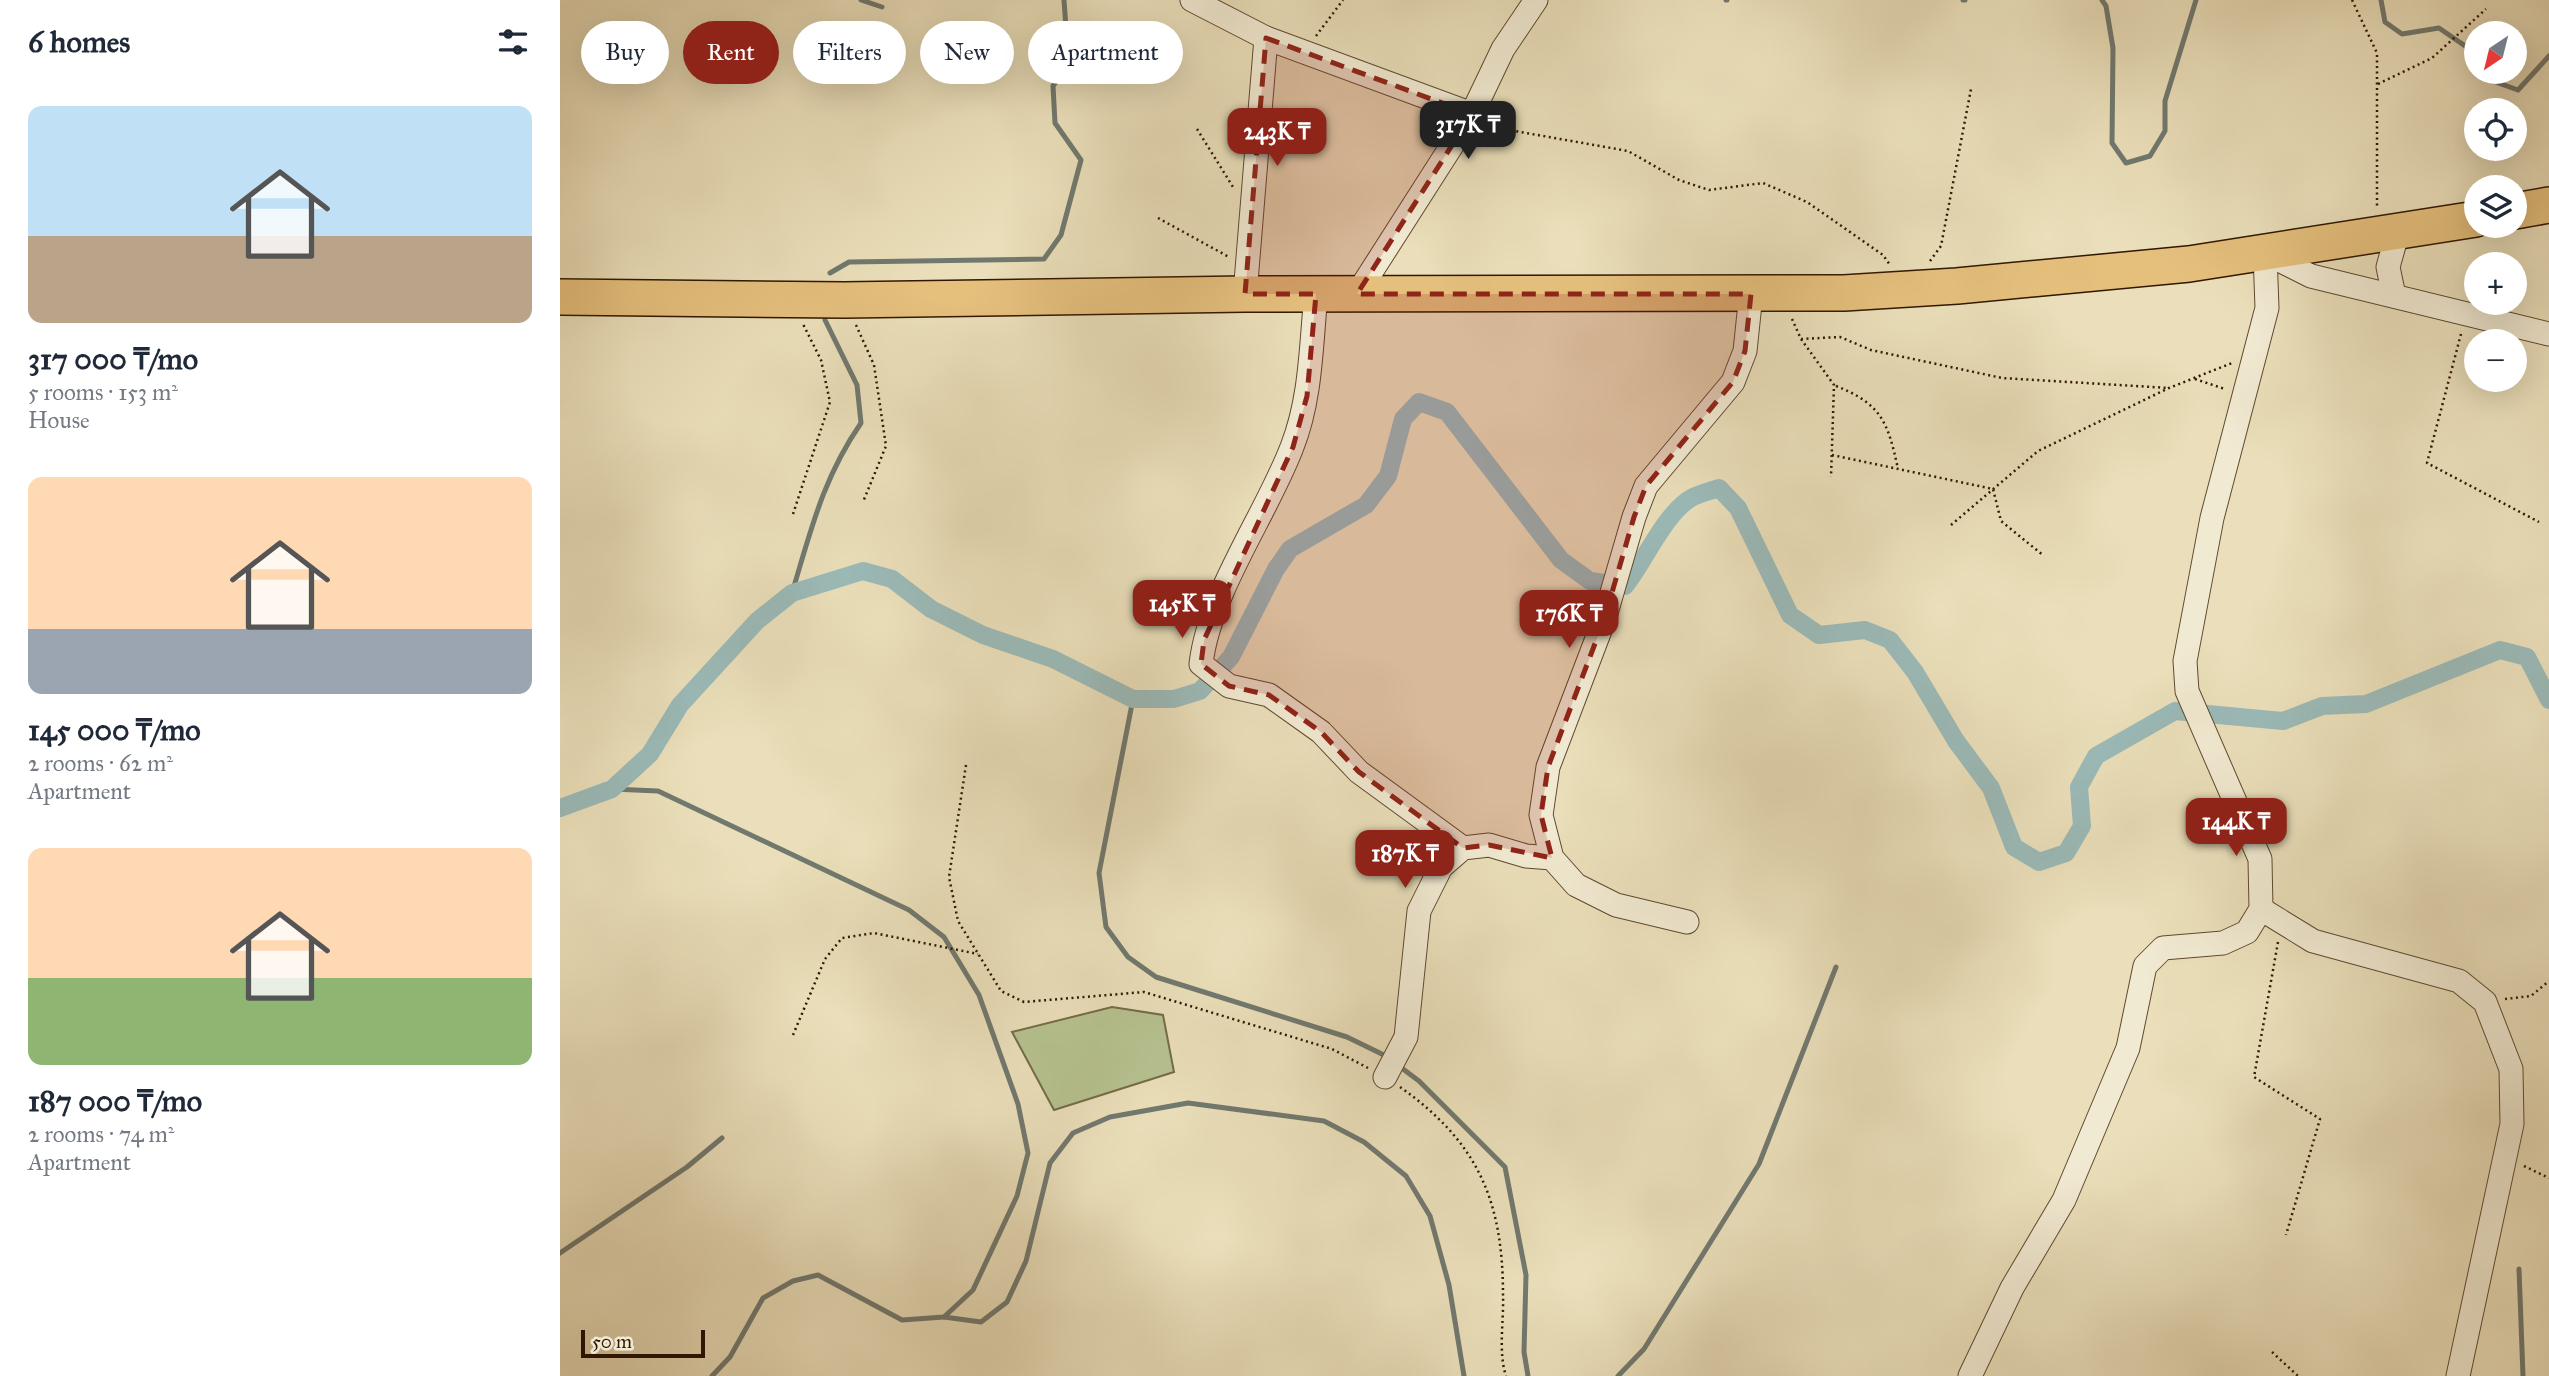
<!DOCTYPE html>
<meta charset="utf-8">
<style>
:root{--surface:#fff;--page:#f6f6f7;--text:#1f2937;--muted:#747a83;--accent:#8f2418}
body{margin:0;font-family:"IM FELL Great Primer",serif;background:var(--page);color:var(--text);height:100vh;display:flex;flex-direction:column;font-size:26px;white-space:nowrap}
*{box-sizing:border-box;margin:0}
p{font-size:23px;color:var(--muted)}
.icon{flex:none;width:38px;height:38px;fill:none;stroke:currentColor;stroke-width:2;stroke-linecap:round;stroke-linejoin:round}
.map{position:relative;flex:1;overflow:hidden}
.side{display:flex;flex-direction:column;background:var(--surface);width:560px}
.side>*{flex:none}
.top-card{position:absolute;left:21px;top:21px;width:665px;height:63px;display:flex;gap:14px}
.needle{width:46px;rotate:215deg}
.controls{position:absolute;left:1904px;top:21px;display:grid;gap:14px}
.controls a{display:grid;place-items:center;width:63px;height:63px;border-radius:50%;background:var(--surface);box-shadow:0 7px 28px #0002;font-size:35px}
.scale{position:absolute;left:21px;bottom:18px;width:124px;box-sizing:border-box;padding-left:7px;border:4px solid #311701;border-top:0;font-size:19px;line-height:24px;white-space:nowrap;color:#311701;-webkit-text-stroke:5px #f1ead2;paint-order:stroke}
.price{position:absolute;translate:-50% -60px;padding:0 16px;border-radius:14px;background:var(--accent);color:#fff;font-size:23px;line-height:46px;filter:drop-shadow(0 2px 4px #0008)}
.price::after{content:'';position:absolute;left:50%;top:42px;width:21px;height:16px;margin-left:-10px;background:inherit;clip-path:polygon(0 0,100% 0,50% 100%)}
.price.on{background:#222;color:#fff}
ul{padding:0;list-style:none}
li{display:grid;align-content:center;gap:14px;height:371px;padding:0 28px}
li span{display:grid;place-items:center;height:217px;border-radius:14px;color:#555}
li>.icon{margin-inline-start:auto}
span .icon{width:126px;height:126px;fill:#fffc;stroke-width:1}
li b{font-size:30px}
h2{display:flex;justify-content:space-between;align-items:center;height:84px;padding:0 28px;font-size:30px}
.chip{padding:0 24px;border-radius:32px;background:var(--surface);box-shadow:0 7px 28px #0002;font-size:24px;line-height:63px}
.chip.on{background:var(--accent);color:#fff}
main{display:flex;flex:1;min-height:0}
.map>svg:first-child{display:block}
</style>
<main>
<section class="side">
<h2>6 homes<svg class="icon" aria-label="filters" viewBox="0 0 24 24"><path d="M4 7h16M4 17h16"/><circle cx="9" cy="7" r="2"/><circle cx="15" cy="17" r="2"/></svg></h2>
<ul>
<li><span style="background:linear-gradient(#bfe0f5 60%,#b9a48a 0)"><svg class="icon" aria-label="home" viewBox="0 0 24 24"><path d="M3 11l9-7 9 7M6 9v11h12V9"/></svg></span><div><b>317 000 ₸/mo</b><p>5 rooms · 153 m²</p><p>House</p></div></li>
<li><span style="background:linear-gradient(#ffd9b3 70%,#9aa5b1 0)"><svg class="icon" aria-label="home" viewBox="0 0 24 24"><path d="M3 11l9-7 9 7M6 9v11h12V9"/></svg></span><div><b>145 000 ₸/mo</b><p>2 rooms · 62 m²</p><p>Apartment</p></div></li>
<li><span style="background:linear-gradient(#ffd9b3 60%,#8fb573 0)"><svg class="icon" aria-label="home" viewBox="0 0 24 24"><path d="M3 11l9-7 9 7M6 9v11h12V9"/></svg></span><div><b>187 000 ₸/mo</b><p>2 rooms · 74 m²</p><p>Apartment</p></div></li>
</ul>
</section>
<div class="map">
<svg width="1989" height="1376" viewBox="0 0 1989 1376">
<rect width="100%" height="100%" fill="#eadfba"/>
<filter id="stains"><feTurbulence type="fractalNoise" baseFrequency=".00286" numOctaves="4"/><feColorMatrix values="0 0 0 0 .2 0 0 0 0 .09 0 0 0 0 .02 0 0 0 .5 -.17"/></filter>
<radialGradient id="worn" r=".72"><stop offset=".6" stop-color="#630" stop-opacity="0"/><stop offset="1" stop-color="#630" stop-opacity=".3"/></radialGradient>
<polygon fill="#b6c290" stroke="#746c48" stroke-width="2" points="552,1007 603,1015 614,1072 494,1110 452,1032"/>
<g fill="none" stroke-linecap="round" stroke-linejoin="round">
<g stroke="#71796f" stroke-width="5">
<polyline points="301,0 322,7"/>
<polyline points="1166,0 1167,0"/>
<polyline points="1403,0 1405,0"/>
<polyline points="1542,0 1546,6 1553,48 1552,143 1566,163 1590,156 1605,131 1605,101 1636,0"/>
<polyline points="1821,0 1825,22 1842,34 1879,28 1911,50 1916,58"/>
<polyline points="1925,72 1930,80 1958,90 1989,56"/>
<polyline points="270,273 289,262 484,259 501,235 521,160 495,123 493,86 505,69 507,42 504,0"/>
<path d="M232,593C251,530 263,478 301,423L297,385L265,320"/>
<polyline points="573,699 539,873 546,927 568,957 596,977 787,1037 828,1057"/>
<polyline points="52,789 98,791 349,910 384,937 419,995 458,1104 468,1153 457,1196 413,1290 384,1317 342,1320 258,1275 233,1281 203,1298 170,1357 152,1376"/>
<polyline points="839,1066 859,1081 945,1167 966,1275 964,1352 968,1376"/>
<polyline points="0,1253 127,1167 162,1138"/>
<polyline points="1959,1269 1963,1376"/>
<polyline points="384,1317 421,1322 447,1302 466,1261 490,1163 513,1133 550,1117 628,1103 764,1121 804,1142 846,1176 870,1216 889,1285 904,1376"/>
<polyline points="1058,1376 1084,1349 1199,1164 1276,967"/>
</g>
<path stroke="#9bbab8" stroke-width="18" d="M0,808L52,789L90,754L120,705L197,621L232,593L303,571L332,579L371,609L423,635L493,659L573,699H614L640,691L671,657L716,569L730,549L806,505L828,476L843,419L859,402L887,412L1001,560L1030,581L1065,586C1085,561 1105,512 1133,497C1141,493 1151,491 1159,488L1178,508L1230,615L1259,635L1305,630L1330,640L1355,672L1396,741L1431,788L1454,847L1479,862L1506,853L1522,826L1519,787L1536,756L1615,711L1723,721L1762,706L1806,704L1940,650L1967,657L1989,700"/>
<defs>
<g id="minor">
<polyline points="632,0 706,38 912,114"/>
<polyline points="685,294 706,38"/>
<path d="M756,294C751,346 751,399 732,447C706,515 649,593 641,664L669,686L709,695L761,732L799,772L903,848"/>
<polyline points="797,294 912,114 943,49 976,0"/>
<polyline points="1834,296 1828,267 1838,231"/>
<polyline points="1701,909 1753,941 1899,981 1925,1002 1951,1069 1952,1124 1898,1376"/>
<polyline points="1127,922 1056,905 1016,885 992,858 981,815 988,767 1044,620 1074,517 1086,486 1173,382 1185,351 1191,294"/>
<polyline points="825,1077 846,1037 859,911 881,867 903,848 929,845 966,856 992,858"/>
<polyline points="1410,1376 1452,1288 1504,1200 1568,1048 1585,966 1603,948 1663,943 1687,932 1701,909 1700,859 1627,691 1625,661 1652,518 1707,308 1705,253 1751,276 1989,334"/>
</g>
<g id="highway">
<polyline points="1955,211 1989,205"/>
<polyline points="0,297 284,300 685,294 1284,293 1397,286 1629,264 1916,219"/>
</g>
</defs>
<use href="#minor" stroke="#5f492f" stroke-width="25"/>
<use href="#highway" stroke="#311701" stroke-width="38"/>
<g stroke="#311701" stroke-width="2.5" stroke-dasharray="2 3.5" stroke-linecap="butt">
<polyline points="1792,0 1817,53 1817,207"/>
<polyline points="756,36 783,0"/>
<polyline points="1818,84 1872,58 1926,9"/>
<polyline points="930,124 938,128 1068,151 1119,180 1149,190 1203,183 1247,202 1323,255 1330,265"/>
<polyline points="637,129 673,187"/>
<polyline points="598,218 669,257"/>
<polyline points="1370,261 1381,246 1411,89"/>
<polyline points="1232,319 1241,339 1274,385 1271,477"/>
<polyline points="296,325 314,365 326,446 303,502"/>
<polyline points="1901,334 1867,463 1979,522"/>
<polyline points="1241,339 1280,337 1311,350 1442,378 1609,388"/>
<polyline points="1635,379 1665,389"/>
<path d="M1276,386C1322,404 1328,423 1338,469"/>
<polyline points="1272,455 1433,489 1441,521 1484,556"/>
<polyline points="233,514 270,402 261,360 243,324"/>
<polyline points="1391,525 1478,451 1609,388 1672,363"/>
<polyline points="406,765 389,877 398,921 441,991 464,1002 584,992 772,1049 808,1068"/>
<polyline points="1718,942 1694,1077 1760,1119 1726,1235"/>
<polyline points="1945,999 1971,996 1989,981"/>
<polyline points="233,1035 265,959 282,938 314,933 418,954"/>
<path d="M840,1087C918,1142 943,1201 943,1295C944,1320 938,1352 946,1376"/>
<polyline points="1964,1166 1989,1178"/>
<polyline points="1712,1352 1738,1376"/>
</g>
<use href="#minor" stroke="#f1ead2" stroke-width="23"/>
<use href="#highway" stroke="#e5c07d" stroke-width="35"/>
</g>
<path fill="#8f2418" fill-opacity="0.2" stroke="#8f2418" stroke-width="5" stroke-dasharray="14 9" stroke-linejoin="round" d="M706,38L912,114L797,294H1191L1185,351L1173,382L1086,486L1074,517L1044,620L988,767L981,815L992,858L929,845L903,848L799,772L761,732L709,695L669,686L641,664L644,640L733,447L747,396L756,294H685Z"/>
<rect width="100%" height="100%" filter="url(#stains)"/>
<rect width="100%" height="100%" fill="url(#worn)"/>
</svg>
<div class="controls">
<a><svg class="needle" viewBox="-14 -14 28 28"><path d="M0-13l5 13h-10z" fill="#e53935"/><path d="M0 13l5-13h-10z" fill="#747a83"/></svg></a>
<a><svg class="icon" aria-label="locate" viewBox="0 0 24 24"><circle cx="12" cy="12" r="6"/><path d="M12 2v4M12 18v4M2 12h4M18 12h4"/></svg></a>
<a><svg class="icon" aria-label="layers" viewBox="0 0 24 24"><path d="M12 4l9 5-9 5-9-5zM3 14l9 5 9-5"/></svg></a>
<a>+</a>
<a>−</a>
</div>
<div class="scale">50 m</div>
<b class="price on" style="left:908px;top:161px">317K ₸</b>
<b class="price" style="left:717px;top:168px">243K ₸</b>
<b class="price" style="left:622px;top:640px">145K ₸</b>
<b class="price" style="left:1009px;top:650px">176K ₸</b>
<b class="price" style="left:1676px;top:858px">144K ₸</b>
<b class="price" style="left:845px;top:890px">187K ₸</b>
<div class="top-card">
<a class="chip">Buy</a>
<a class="chip on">Rent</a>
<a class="chip">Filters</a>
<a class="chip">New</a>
<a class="chip">Apartment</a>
</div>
</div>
</main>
